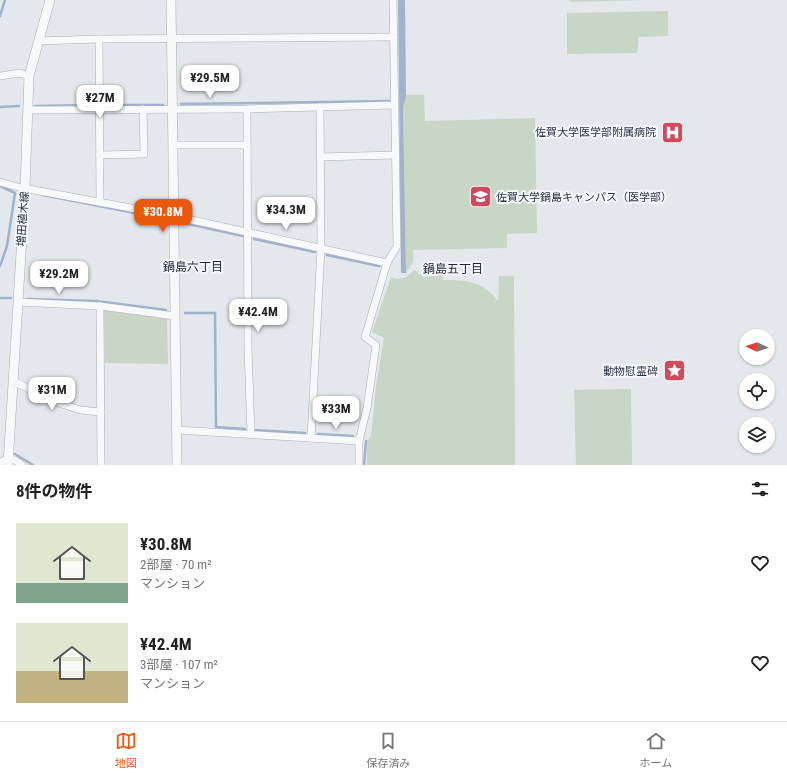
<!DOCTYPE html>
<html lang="ja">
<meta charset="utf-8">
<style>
:root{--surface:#fff;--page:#f2f2f2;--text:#222;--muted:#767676;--line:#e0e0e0;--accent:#ea580c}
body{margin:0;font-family:"Roboto Condensed","Noto Sans JP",sans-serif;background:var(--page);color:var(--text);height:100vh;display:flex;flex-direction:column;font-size:15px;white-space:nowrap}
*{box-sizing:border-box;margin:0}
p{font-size:13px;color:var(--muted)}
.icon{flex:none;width:22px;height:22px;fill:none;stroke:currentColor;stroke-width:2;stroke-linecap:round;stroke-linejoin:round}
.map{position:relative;height:465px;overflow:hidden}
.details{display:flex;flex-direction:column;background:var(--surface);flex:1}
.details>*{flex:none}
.needle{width:26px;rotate:274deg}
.controls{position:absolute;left:739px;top:329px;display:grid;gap:8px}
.controls a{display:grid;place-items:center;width:36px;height:36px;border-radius:50%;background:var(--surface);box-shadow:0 1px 3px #0004;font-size:20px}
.price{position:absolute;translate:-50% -34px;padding:0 9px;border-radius:8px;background:#fff;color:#222;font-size:13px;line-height:26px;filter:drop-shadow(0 1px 2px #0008)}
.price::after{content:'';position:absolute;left:50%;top:24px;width:12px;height:9px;margin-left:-6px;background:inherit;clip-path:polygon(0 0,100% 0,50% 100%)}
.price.on{background:var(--accent);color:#fff}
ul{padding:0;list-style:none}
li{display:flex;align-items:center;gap:12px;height:100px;padding:0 16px}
li span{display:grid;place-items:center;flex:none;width:112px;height:80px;border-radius:0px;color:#555}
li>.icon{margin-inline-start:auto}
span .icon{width:48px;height:48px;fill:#fffc;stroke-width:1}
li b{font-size:17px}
h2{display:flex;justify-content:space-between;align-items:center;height:48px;padding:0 16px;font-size:17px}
.menu{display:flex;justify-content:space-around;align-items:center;height:56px;border-top:1px solid var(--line);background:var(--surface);font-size:11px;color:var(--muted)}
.menu a{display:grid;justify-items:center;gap:2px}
.menu .on{color:var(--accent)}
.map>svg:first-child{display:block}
</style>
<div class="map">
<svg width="787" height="465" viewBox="0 0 787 465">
<rect width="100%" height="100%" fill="#e4e7ec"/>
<g fill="#c9d6c5">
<polygon points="569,0 647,0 571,2"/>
<polygon points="668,11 668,36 639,37 637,53 567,54 567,13"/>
<polygon points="406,95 424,95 425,121 535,118 537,233 507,234 507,248 413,250 413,262 406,273 403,105 405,101"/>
<path d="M414,270L424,277L442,274L443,280C466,280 483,281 498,301L499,276H514L515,465H367V441L371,436L376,386L384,338L372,332L391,277C401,281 406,278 414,270Z"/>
<polygon points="104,310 167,319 168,364 105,363"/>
<polygon points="631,389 632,465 576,465 574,390"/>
</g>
<polygon fill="#9fb4cc" points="398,0 405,0 406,95 405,101 403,106 406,273 401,273"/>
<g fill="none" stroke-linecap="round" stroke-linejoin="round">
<g stroke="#9fb4cc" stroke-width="2.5">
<polyline points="0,16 5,0"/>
<polyline points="181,104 389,101"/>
<polyline points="104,105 163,105"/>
<polyline points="35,106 94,105"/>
<polyline points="0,107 19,106"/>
<polyline points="0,186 15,193 7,246 0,266"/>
<polyline points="43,195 165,219"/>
<polyline points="183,223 243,236"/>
<polyline points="254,239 315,252"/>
<polyline points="327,255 379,266"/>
<polyline points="0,298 11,298"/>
<polyline points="27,299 96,301 166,310"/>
<polyline points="185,313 215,313 216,427 245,429"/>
<polyline points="256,430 305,433"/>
<polyline points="318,434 353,436"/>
<polyline points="15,454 33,465"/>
<polyline points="364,465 366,441"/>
</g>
<defs>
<g id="minor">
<polyline points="38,41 99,39"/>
<polyline points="0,76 20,73 29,76"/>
<polyline points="247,109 248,348 251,434"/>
<polyline points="28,110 247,109 394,105"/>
<polyline points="173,145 247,145"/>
<polyline points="100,155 144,154 143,109"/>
<polyline points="320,157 395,155"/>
<polyline points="0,182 18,187 174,216 387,263"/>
<polyline points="100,202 99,39 394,37"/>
<polyline points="18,302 100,306 175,316"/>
<polyline points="100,306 101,465"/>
<polyline points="13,381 56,402 80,410 101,412"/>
<polyline points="176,430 359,441"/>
<polyline points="311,438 321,248 320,107"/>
<polyline points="0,462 8,459 15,460 22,465"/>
<polyline points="359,465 359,441 367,408 376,345 365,337 387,263 397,246 393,0"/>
</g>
<g id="tertiary">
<polyline points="171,0 177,465"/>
<polyline points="8,465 25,188 29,76 50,0"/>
</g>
</defs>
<use href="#minor" stroke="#a9aeb7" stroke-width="8"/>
<use href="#tertiary" stroke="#a9aeb7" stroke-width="10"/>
<use href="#minor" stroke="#f7f8fa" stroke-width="7"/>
<use href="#tertiary" stroke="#f7f8fa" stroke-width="9"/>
</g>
<defs>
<symbol id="hospital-square" viewBox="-11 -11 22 22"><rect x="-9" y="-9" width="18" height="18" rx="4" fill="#d1495b" stroke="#f4f6f9"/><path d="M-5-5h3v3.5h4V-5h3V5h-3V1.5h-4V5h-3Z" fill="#fff"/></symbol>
<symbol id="university-square" viewBox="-11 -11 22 22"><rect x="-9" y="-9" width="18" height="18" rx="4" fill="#d1495b" stroke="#f4f6f9"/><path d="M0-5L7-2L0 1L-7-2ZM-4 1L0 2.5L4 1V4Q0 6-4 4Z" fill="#fff"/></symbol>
<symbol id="sight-square" viewBox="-11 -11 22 22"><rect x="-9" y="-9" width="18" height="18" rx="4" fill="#d1495b" stroke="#f4f6f9"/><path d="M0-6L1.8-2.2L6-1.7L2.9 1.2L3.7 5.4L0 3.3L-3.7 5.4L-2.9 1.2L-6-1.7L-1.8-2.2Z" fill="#fff"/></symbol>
</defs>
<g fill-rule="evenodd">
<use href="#hospital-square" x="660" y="120" width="25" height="25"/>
<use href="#university-square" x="468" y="184" width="25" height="25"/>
<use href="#sight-square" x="662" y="358" width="25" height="25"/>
</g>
<g text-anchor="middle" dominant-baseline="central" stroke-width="4" stroke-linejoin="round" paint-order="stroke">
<g font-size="11" fill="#2b3445" stroke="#f4f6f9" text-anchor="end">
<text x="656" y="132">佐賀大学医学部附属病院</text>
<text x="496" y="197" text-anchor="start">佐賀大学鍋島キャンパス（医学部）</text>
<text x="658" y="371">動物慰霊碑</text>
</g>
<g font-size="11" fill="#2b3445" stroke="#f4f6f9">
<text transform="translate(23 219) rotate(-86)">増田植木線</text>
</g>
<g font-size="12" fill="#1d2536" stroke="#f4f6f9">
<text x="193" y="267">鍋島六丁目</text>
<text x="453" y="269">鍋島五丁目</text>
</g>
</g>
</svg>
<div class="controls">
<a><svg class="needle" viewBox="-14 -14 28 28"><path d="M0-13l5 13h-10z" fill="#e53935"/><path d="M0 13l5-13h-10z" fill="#767676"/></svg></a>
<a><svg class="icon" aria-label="locate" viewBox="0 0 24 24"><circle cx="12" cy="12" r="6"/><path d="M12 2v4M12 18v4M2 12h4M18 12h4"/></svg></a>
<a><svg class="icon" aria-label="layers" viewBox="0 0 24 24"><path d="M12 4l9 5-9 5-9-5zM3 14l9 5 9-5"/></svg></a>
</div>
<b class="price" style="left:210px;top:99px">¥29.5M</b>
<b class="price" style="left:100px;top:119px">¥27M</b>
<b class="price" style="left:286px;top:231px">¥34.3M</b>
<b class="price on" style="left:163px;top:233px">¥30.8M</b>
<b class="price" style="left:59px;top:295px">¥29.2M</b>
<b class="price" style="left:258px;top:333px">¥42.4M</b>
<b class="price" style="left:52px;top:411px">¥31M</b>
<b class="price" style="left:336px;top:430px">¥33M</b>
</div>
<section class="details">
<h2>8件の物件<svg class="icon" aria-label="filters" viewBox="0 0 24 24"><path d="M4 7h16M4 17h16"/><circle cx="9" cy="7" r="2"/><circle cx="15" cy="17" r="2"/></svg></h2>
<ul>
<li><span style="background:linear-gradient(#dfe7d0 75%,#7fa58c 0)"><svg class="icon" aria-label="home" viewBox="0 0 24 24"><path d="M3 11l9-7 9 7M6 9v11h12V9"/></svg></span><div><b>¥30.8M</b><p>2部屋 · 70 m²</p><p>マンション</p></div><svg class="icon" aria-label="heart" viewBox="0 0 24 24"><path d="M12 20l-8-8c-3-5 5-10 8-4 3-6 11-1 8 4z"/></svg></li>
<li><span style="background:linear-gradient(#dfe7d0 60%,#c2b280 0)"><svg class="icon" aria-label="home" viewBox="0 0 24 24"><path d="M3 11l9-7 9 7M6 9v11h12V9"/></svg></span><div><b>¥42.4M</b><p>3部屋 · 107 m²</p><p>マンション</p></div><svg class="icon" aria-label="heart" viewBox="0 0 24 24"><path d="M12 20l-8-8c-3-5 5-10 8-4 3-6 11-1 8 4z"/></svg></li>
</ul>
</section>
<nav class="menu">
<a class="on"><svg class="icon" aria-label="map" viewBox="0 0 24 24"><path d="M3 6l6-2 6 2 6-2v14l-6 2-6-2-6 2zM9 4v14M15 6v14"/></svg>地図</a>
<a><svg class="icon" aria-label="saved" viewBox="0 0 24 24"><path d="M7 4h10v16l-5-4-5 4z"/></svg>保存済み</a>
<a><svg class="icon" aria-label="home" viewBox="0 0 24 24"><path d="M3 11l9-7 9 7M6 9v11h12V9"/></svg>ホーム</a>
</nav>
